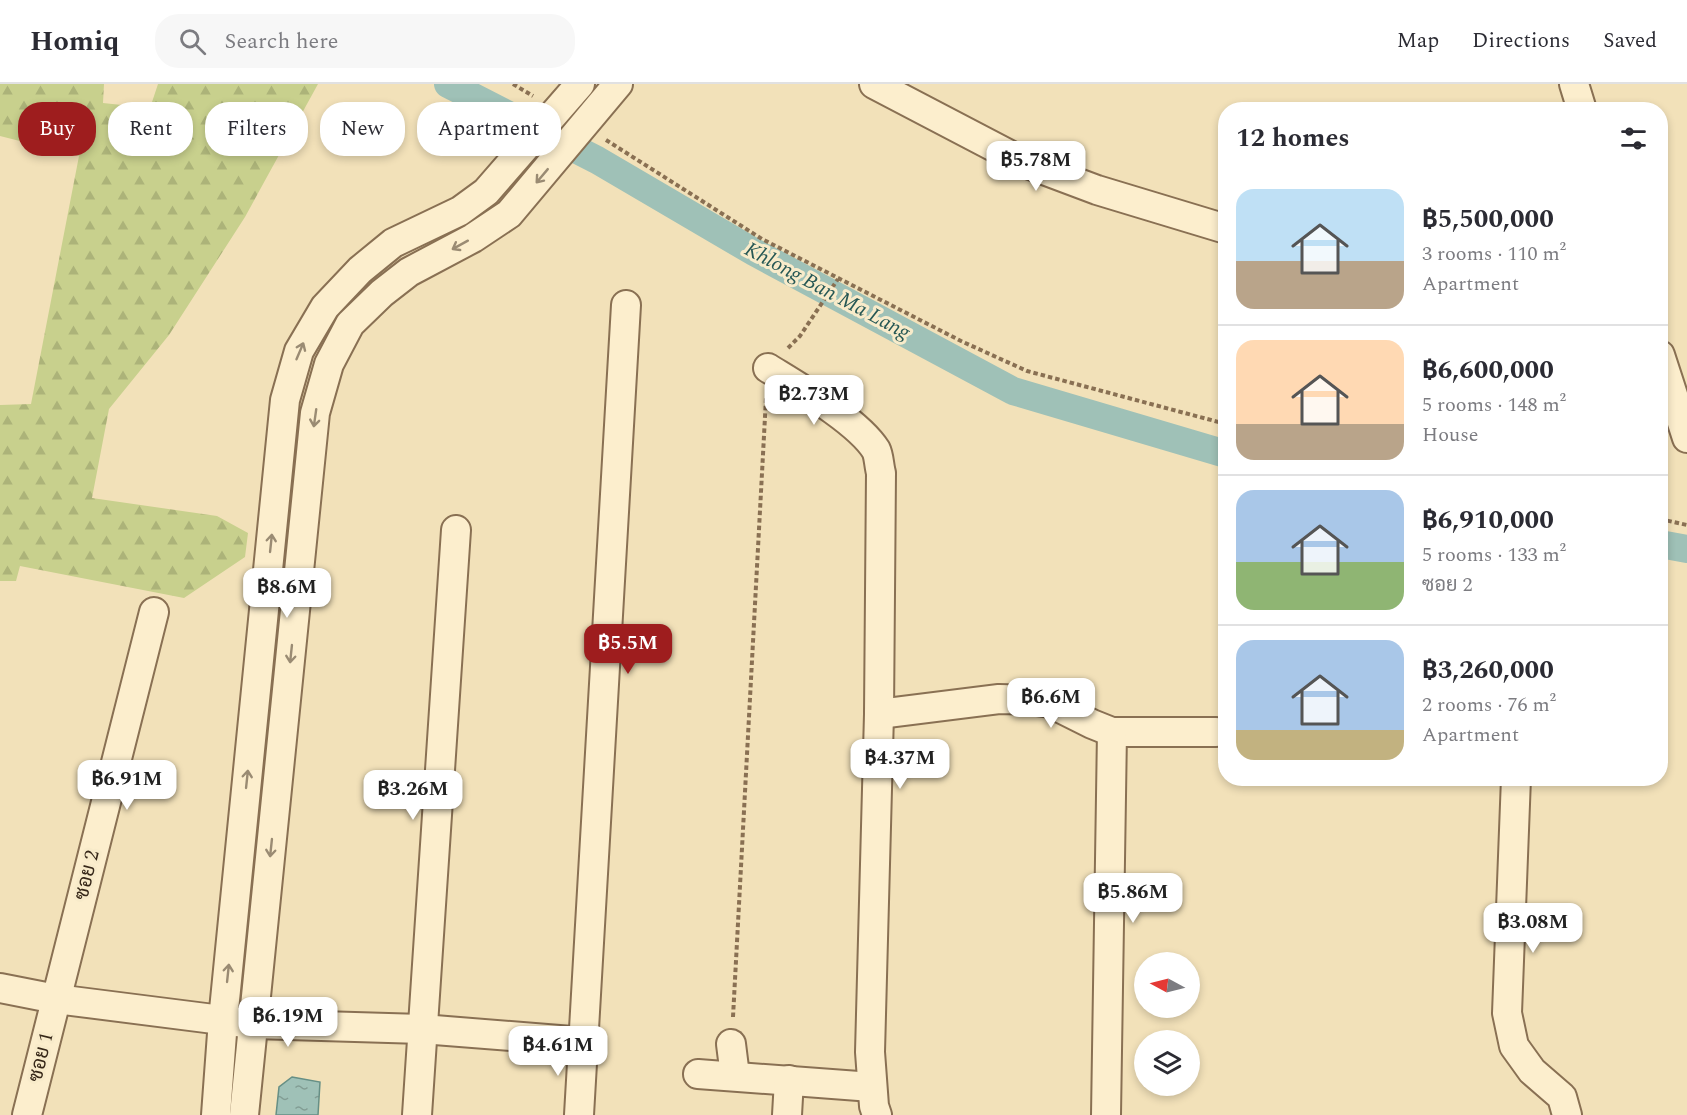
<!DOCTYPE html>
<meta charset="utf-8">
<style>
:root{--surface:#fff;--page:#f7f7f7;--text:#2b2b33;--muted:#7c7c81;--line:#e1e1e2;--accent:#9e1d1e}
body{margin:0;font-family:Spectral,Sarabun,serif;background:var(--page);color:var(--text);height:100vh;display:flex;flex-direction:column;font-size:22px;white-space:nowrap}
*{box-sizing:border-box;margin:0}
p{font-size:20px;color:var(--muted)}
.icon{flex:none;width:33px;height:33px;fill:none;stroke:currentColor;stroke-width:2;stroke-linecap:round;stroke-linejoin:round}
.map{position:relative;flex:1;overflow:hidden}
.drawer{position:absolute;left:1218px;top:18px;width:450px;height:684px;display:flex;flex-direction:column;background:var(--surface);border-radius:24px;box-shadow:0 3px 9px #0003}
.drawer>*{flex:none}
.banner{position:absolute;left:18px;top:18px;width:570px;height:54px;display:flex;gap:12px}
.needle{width:39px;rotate:277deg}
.fabs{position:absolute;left:1134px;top:868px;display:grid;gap:12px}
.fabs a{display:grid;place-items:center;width:66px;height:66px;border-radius:50%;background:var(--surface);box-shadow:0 3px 9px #0003;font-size:30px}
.price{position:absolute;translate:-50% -51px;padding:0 14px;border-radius:12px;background:#fff;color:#222;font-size:20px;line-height:39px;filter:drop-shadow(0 2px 3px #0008)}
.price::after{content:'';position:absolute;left:50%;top:36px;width:18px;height:14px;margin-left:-9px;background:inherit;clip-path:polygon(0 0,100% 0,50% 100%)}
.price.active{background:var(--accent);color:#fff}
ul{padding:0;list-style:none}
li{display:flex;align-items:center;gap:18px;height:150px;padding:0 18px}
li+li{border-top:2px solid var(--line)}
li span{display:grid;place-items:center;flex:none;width:168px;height:120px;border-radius:18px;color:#555}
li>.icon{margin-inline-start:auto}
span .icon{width:72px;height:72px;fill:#fffc;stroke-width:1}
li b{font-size:26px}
h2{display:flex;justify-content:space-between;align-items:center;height:72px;padding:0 18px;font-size:26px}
.chip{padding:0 21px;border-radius:24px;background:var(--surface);box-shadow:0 3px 9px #0003;font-size:21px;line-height:54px}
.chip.active{background:var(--accent);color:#fff}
header{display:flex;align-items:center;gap:36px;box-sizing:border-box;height:84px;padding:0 30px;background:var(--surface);border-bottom:2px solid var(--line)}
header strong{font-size:28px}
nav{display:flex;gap:33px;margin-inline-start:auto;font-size:21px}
.search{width:420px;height:54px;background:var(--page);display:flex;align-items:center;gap:15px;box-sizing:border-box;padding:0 21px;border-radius:24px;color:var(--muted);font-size:22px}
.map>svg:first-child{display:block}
</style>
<header>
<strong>Homiq</strong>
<div class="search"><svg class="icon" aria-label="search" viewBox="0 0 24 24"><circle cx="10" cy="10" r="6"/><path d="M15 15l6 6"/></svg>Search here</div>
<nav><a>Map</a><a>Directions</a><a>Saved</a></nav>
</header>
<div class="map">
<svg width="1687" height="1031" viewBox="0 0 1687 1031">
<defs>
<pattern id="forest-firs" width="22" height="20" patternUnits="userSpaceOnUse" patternTransform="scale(1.5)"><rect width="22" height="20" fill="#c8d08d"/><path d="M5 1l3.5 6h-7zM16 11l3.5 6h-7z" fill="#acb379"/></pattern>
<pattern id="water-ripples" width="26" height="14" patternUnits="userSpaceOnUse" patternTransform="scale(1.5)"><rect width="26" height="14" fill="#9fc1b7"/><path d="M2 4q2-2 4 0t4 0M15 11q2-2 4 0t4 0" fill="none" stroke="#829d94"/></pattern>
</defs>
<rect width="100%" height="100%" fill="#f2e1b9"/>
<polygon fill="url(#forest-firs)" points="0,0 104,0 103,19 150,24 158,0 318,0 245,133 169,251 109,325 92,414 217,432 248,449 245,473 184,514 20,482 16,497 0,497 0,321 31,320 79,72 0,52"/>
<polygon fill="url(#water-ripples)" stroke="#668f85" stroke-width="1.5" points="292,993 320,998 318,1031 276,1031 279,1003"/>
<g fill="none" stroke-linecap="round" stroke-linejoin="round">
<g stroke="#9fc1b7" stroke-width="28">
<polyline points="448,0 597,76 754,168 1013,307 1226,370"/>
<polyline points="1660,460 1687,465"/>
</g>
<defs>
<g id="minor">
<polyline points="874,0 1025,79 1097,106 1226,145"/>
<polyline points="1574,0 1582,26"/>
<polyline points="1660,271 1687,354"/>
<path d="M768,284C797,302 858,337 876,366C879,372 879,382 881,389L879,630L870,968L874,1022L877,1031"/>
<polyline points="879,630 999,615 1030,616 1050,619 1092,640 1112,648 1216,648"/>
<polyline points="1516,694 1507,929 1514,962 1532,987 1562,1013 1567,1031"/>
<polyline points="0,904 56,915 253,940 422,945 584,958"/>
<polyline points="731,960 735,992"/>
<polyline points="698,990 872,1003"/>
<polyline points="27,1031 154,528"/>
<polyline points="216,1031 223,936 285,316 299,267 325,223 360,186 393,159 460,127 486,108 580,0"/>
<polyline points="244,1031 315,329 329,280 350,240 382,209 409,188 473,154 509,130 618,0"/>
<polyline points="417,1031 456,446"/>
<polyline points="579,1031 626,221"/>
<polyline points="787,1031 789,996"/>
<polyline points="1106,1031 1112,648"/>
</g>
</defs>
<use href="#minor" stroke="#897053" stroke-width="32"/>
<g stroke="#897053" stroke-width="4" stroke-dasharray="4.5 3" stroke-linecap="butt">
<polyline points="513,0 533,12"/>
<polyline points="606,56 762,155 961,257 1027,287 1226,340"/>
<polyline points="788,264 800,252 838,195"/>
<polyline points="1660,435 1687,441"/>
<polyline points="733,933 766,314"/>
</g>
<use href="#minor" stroke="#fceecd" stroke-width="28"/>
</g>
<defs><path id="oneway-shaft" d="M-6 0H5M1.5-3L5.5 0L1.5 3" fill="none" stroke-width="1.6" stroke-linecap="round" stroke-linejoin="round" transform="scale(1.5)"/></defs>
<g stroke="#9a8b73">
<use href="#oneway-shaft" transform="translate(542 92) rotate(130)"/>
<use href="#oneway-shaft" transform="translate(460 161) rotate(151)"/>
<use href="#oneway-shaft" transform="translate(300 267) rotate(-67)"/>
<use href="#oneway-shaft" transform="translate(315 334) rotate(98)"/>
<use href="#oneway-shaft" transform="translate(271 459) rotate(-84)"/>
<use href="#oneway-shaft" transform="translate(291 570) rotate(96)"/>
<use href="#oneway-shaft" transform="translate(247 695) rotate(-84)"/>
<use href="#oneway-shaft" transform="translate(271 764) rotate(96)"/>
<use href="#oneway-shaft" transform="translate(228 889) rotate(-84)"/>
</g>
<g text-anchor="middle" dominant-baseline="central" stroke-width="6" stroke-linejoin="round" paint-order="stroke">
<g font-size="20" fill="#372819" stroke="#f8ebca">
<text transform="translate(87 791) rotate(-76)">ซอย 2</text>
<text transform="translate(41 973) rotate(-76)">ซอย 1</text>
</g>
<g font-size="21" font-style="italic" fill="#275855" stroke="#f8ebca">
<text transform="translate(827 207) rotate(28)">Khlong Ban Ma Lang</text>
</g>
</g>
</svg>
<div class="fabs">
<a><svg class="needle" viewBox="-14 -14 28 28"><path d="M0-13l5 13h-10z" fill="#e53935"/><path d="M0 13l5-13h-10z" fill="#7c7c81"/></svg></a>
<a><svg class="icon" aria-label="layers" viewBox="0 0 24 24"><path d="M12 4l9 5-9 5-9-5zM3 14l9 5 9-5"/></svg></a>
</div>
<b class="price" style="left:1036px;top:108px">฿5.78M</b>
<b class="price" style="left:814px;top:342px">฿2.73M</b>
<b class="price" style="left:287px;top:535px">฿8.6M</b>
<b class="price active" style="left:628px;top:591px">฿5.5M</b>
<b class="price" style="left:1051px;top:645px">฿6.6M</b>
<b class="price" style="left:900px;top:706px">฿4.37M</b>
<b class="price" style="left:127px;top:727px">฿6.91M</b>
<b class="price" style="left:413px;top:737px">฿3.26M</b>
<b class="price" style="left:1133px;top:840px">฿5.86M</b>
<b class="price" style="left:1533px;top:870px">฿3.08M</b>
<b class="price" style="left:288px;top:964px">฿6.19M</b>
<b class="price" style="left:558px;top:993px">฿4.61M</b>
<div class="banner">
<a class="chip active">Buy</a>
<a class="chip">Rent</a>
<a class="chip">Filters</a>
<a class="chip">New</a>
<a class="chip">Apartment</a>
</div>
<section class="drawer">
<h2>12 homes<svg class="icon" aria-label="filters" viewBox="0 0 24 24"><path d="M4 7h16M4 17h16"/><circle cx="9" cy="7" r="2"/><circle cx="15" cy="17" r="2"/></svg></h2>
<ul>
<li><span style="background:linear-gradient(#bfe0f5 60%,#b9a48a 0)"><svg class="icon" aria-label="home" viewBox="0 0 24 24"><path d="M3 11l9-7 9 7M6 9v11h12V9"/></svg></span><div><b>฿5,500,000</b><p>3 rooms · 110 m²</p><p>Apartment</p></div></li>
<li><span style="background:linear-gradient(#ffd9b3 70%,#b9a48a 0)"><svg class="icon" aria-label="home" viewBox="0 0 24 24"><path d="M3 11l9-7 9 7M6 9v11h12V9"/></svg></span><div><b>฿6,600,000</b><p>5 rooms · 148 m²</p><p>House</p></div></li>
<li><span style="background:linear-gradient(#a9c7e8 60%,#8fb573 0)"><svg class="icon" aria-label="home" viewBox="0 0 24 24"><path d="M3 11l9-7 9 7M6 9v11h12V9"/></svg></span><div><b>฿6,910,000</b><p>5 rooms · 133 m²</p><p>ซอย 2</p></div></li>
<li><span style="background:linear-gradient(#a9c7e8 75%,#c2b280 0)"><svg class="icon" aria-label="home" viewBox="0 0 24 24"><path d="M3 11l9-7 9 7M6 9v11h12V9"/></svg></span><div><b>฿3,260,000</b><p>2 rooms · 76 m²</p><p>Apartment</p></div></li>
</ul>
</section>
</div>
